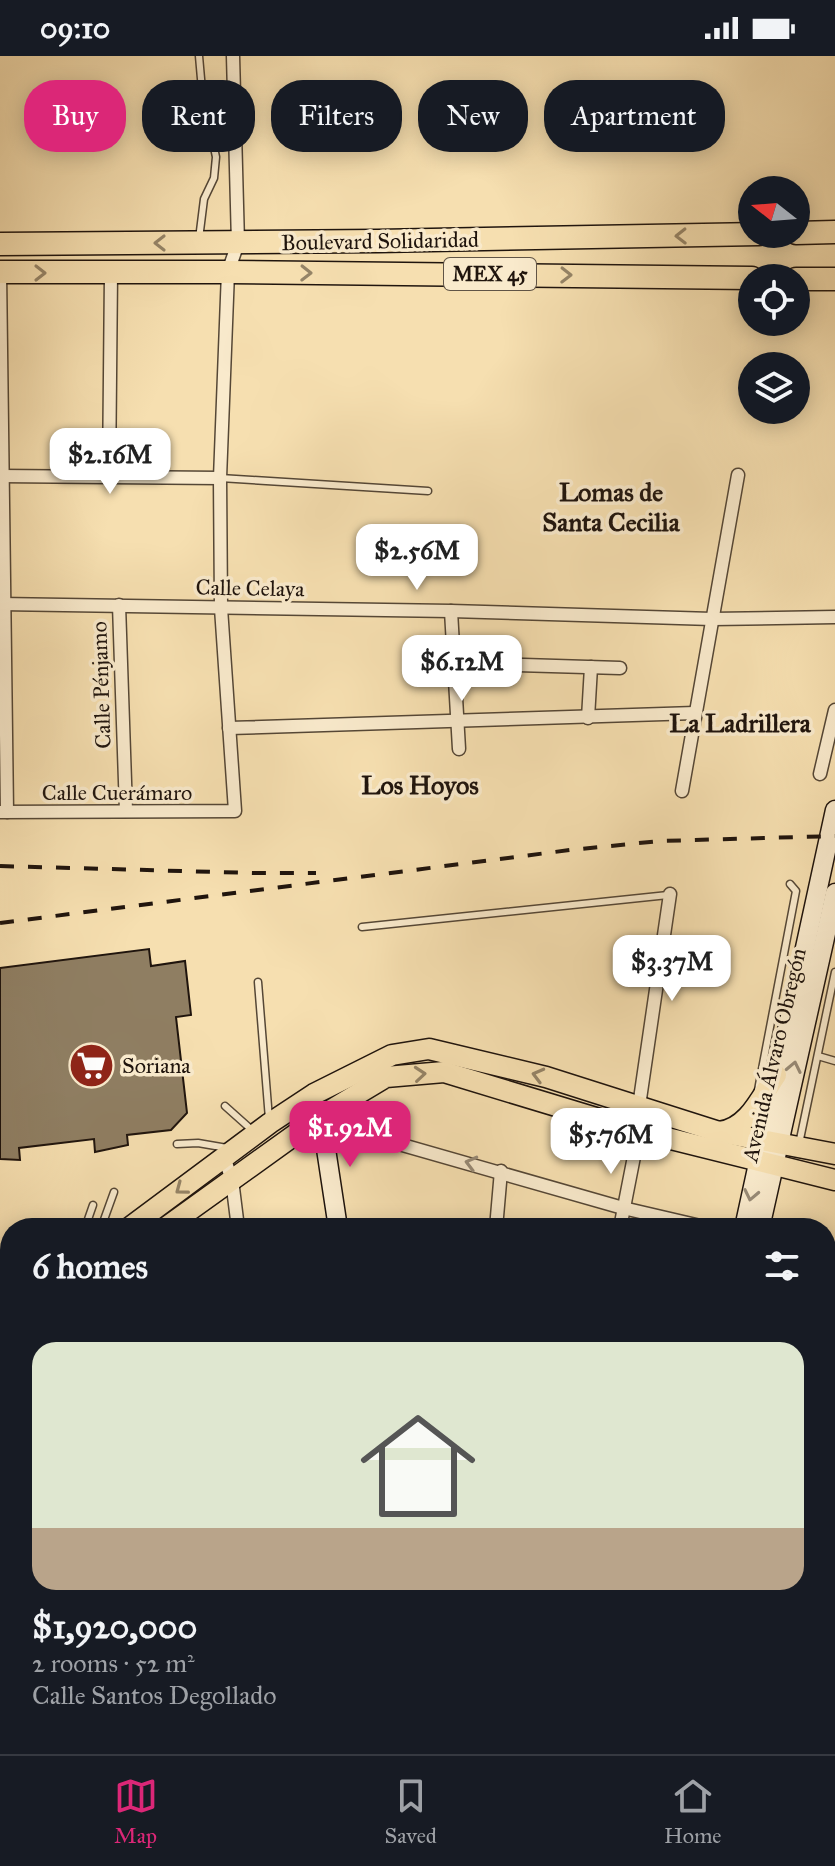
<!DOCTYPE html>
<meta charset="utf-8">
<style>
:root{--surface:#171b24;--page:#242831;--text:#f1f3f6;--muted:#9ea1a6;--line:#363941;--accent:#db2777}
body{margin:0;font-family:"IM FELL Great Primer",serif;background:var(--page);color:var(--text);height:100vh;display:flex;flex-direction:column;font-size:30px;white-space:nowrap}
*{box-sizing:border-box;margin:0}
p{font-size:26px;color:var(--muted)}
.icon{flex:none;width:44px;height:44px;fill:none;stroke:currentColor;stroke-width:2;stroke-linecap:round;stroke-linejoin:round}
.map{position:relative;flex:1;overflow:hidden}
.sheet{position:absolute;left:0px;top:1162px;width:836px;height:536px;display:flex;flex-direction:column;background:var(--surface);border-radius:32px 32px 0 0;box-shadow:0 4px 20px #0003}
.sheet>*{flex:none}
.guide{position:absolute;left:24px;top:24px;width:788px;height:72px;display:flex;gap:16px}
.needle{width:52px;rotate:287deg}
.fabs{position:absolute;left:738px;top:120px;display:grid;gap:16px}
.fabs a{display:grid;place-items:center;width:72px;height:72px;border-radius:50%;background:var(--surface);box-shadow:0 4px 20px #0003;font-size:40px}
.price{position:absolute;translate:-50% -68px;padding:0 18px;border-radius:16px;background:#fff;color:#222;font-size:26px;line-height:52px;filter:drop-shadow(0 2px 4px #0008)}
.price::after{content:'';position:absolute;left:50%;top:48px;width:24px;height:18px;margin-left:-12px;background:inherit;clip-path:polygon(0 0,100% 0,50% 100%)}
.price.active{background:var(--accent);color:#fff}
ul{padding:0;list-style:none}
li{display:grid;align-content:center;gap:16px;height:424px;padding:0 32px}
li+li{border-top:2px solid var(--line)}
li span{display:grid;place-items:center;height:248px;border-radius:24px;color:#555}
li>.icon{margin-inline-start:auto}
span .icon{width:144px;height:144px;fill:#fffc;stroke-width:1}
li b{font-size:34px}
h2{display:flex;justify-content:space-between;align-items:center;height:96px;padding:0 32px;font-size:34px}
.tag{padding:0 28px;border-radius:32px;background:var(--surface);box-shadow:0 4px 20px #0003;font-size:28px;line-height:72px}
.tag.active{background:var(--accent);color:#fff}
.status{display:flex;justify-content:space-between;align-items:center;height:56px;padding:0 40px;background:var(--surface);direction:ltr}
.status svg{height:22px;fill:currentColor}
.tab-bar{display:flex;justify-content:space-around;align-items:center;height:112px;border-top:2px solid var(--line);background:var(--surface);font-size:22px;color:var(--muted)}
.tab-bar a{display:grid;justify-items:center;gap:4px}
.tab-bar .active{color:var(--accent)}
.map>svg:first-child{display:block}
</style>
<div class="status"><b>09:10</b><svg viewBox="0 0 49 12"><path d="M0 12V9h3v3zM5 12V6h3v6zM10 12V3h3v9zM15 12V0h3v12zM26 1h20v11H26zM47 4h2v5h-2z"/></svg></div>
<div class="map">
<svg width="835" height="1698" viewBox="0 0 835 1698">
<rect width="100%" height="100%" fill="#f6dfb0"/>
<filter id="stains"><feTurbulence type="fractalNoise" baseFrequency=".0025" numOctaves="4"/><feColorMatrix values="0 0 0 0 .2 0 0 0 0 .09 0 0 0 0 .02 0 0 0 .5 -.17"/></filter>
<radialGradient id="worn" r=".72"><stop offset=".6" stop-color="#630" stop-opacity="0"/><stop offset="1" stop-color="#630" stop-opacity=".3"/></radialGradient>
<polygon fill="#8f7e62" stroke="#1f140d" stroke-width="2" points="149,893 151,910 185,905 191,959 176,961 187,1057 171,1074 127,1079 128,1089 95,1096 94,1083 19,1092 20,1104 0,1103 0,912"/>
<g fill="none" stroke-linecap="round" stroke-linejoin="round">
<defs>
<g id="lane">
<polyline points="199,0 202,34 216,101 214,122 204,143 199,183"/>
<polyline points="220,422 428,435"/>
<polyline points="362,871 668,839"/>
<polyline points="258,926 269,1063"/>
<polyline points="818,1000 835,1005"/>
<polyline points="758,1034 796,835 790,828"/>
<polyline points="225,1050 253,1075"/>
<polyline points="177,1088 198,1087 227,1092"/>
<polyline points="799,1088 835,916"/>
<polyline points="85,1172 93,1149"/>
<polyline points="101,1172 114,1136"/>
</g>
<g id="street">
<polyline points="0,216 7,756"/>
<polyline points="0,420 220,422"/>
<polyline points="109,422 111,217"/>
<polyline points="0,548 451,555 712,563 835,561"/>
<polyline points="119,549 126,755"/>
<polyline points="451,555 459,693"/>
<polyline points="454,607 620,612"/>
<polyline points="588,662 591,611"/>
<polyline points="229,672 695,657"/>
<polyline points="820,718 835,654"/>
<polyline points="682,735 738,419"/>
<polyline points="0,756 235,755 221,552 220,422 228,216 238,187 233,0"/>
<polyline points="639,1050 670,838"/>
<polyline points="322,1066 623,1152 709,1172"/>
<polyline points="224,1101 232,1124 238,1172"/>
<polyline points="496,1172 501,1115"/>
<polyline points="620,1172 639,1075"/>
<polyline points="826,1390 835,1392"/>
<polyline points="826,1658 835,1659"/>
<polyline points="166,1698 168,1688"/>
<polyline points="537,1698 538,1688"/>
</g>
<g id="secondary">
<polyline points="321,1060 338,1172"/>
<polyline points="744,1172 835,754"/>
<polyline points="760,1172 835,837"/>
<polyline points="0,1238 10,1238"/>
<polyline points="244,1698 246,1688"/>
<polyline points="636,1698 638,1688"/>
</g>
<g id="primary">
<path d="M719,1076C748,1073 761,1041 776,1019"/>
<polyline points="129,1172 270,1067 314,1038 392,999 429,993 546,1021 719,1076 835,1098"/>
<polyline points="165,1172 321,1060 386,1021 444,1016 639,1075 835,1124"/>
<polyline points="0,1267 10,1260"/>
<polyline points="0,1291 10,1284"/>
</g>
<g id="highway">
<polyline points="796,177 835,176"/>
<polyline points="0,188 378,185 759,178"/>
<polyline points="0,216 228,216 752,222"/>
<polyline points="796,223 835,223"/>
</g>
</defs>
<use href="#lane" stroke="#554736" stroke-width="9"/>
<use href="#street" stroke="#554736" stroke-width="15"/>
<use href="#secondary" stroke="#1f140d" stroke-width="21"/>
<use href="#primary" stroke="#1f140d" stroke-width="23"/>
<use href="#highway" stroke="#1f140d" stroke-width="25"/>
<use href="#lane" stroke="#f9eacc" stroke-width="6"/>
<use href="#street" stroke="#f9eacc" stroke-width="12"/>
<use href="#secondary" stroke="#f9eacc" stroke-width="18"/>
<use href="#primary" stroke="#f6dfb0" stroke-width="20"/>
<use href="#highway" stroke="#f6dfb0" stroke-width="22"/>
<g stroke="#1f140d" stroke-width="4" stroke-dasharray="14 14" stroke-linecap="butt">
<polyline points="0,810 253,817 316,817"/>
<polyline points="0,867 570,794 660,785 835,780"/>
</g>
</g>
<defs><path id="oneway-chevron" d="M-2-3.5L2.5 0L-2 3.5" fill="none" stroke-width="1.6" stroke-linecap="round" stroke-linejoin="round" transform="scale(2)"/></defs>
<g stroke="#958467">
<use href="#oneway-chevron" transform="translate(681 180) rotate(179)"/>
<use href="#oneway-chevron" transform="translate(160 187) rotate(180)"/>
<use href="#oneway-chevron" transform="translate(40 217)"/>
<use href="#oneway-chevron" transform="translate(306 217) rotate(1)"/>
<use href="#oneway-chevron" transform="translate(566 219) rotate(1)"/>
<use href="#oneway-chevron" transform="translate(420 1018) rotate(-5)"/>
<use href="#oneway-chevron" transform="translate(538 1019) rotate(-165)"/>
<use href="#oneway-chevron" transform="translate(181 1133) rotate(143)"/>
</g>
<g stroke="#978a76">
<use href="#oneway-chevron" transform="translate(794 1011) rotate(-78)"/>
<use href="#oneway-chevron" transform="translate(471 1107) rotate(-165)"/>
<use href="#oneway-chevron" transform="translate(751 1139) rotate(102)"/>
</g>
<defs>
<symbol id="supermarket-disc" viewBox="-11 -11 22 22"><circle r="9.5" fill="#8f2418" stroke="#f9eacc"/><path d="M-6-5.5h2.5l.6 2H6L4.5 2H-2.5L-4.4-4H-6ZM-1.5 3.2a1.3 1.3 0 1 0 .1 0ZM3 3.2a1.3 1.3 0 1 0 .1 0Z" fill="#fff"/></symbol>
</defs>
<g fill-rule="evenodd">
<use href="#supermarket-disc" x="66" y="984" width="51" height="51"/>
</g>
<g text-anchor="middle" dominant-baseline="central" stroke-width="7" stroke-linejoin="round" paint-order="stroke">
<rect fill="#f9eacc" stroke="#605446" stroke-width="2" x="444" y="202" width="92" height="32" rx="6"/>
<g font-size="20" font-weight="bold" fill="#1f140d">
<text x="490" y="218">MEX 45</text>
</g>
<g font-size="22" fill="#1f140d" stroke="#f9eacc">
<text transform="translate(380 185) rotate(-1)">Boulevard Solidaridad</text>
<text transform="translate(250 532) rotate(1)">Calle Celaya</text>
<text transform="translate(101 629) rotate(-92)">Calle Pénjamo</text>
<text x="117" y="736">Calle Cuerámaro</text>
<text transform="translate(774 999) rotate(-77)">Avenida Álvaro Obregón</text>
</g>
<g font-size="22" fill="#1f140d" stroke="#f9eacc" text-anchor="start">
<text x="122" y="1009">Soriana</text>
</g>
<g font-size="26" font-weight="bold" fill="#1f140d" stroke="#f9eacc">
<text x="611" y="436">Lomas de<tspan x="611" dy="30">Santa Cecilia</tspan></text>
<text x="740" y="667">La Ladrillera</text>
<text x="420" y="729">Los Hoyos</text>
</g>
</g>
<rect width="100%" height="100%" filter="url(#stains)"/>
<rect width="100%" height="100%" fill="url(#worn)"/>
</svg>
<div class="fabs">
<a><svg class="needle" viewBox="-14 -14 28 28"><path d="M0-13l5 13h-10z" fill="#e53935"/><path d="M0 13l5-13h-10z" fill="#9ea1a6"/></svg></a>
<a><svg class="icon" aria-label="locate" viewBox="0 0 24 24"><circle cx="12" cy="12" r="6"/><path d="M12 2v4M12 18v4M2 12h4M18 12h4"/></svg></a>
<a><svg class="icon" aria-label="layers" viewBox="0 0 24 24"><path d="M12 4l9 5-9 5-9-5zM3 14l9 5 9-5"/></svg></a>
</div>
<b class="price" style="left:110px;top:440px">$2.16M</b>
<b class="price" style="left:417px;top:536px">$2.56M</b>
<b class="price" style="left:462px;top:647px">$6.12M</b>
<b class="price" style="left:672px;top:947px">$3.37M</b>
<b class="price active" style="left:350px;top:1113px">$1.92M</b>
<b class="price" style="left:611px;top:1120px">$5.76M</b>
<div class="guide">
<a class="tag active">Buy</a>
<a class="tag">Rent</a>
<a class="tag">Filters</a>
<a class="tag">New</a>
<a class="tag">Apartment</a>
</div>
<section class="sheet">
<h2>6 homes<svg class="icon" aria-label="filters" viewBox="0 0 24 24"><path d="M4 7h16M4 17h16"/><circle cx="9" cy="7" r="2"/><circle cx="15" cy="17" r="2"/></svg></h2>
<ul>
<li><span style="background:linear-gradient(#dfe7d0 75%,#b9a48a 0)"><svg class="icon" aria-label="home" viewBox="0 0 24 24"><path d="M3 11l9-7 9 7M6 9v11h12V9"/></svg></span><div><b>$1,920,000</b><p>2 rooms · 52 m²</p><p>Calle Santos Degollado</p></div></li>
</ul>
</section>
</div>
<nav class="tab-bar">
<a class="active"><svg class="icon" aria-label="map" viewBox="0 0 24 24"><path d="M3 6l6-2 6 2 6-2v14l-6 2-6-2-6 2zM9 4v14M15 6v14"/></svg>Map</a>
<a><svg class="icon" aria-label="saved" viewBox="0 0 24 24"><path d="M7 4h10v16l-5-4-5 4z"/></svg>Saved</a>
<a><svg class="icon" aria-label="home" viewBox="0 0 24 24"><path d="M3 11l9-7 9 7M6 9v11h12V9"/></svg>Home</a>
</nav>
